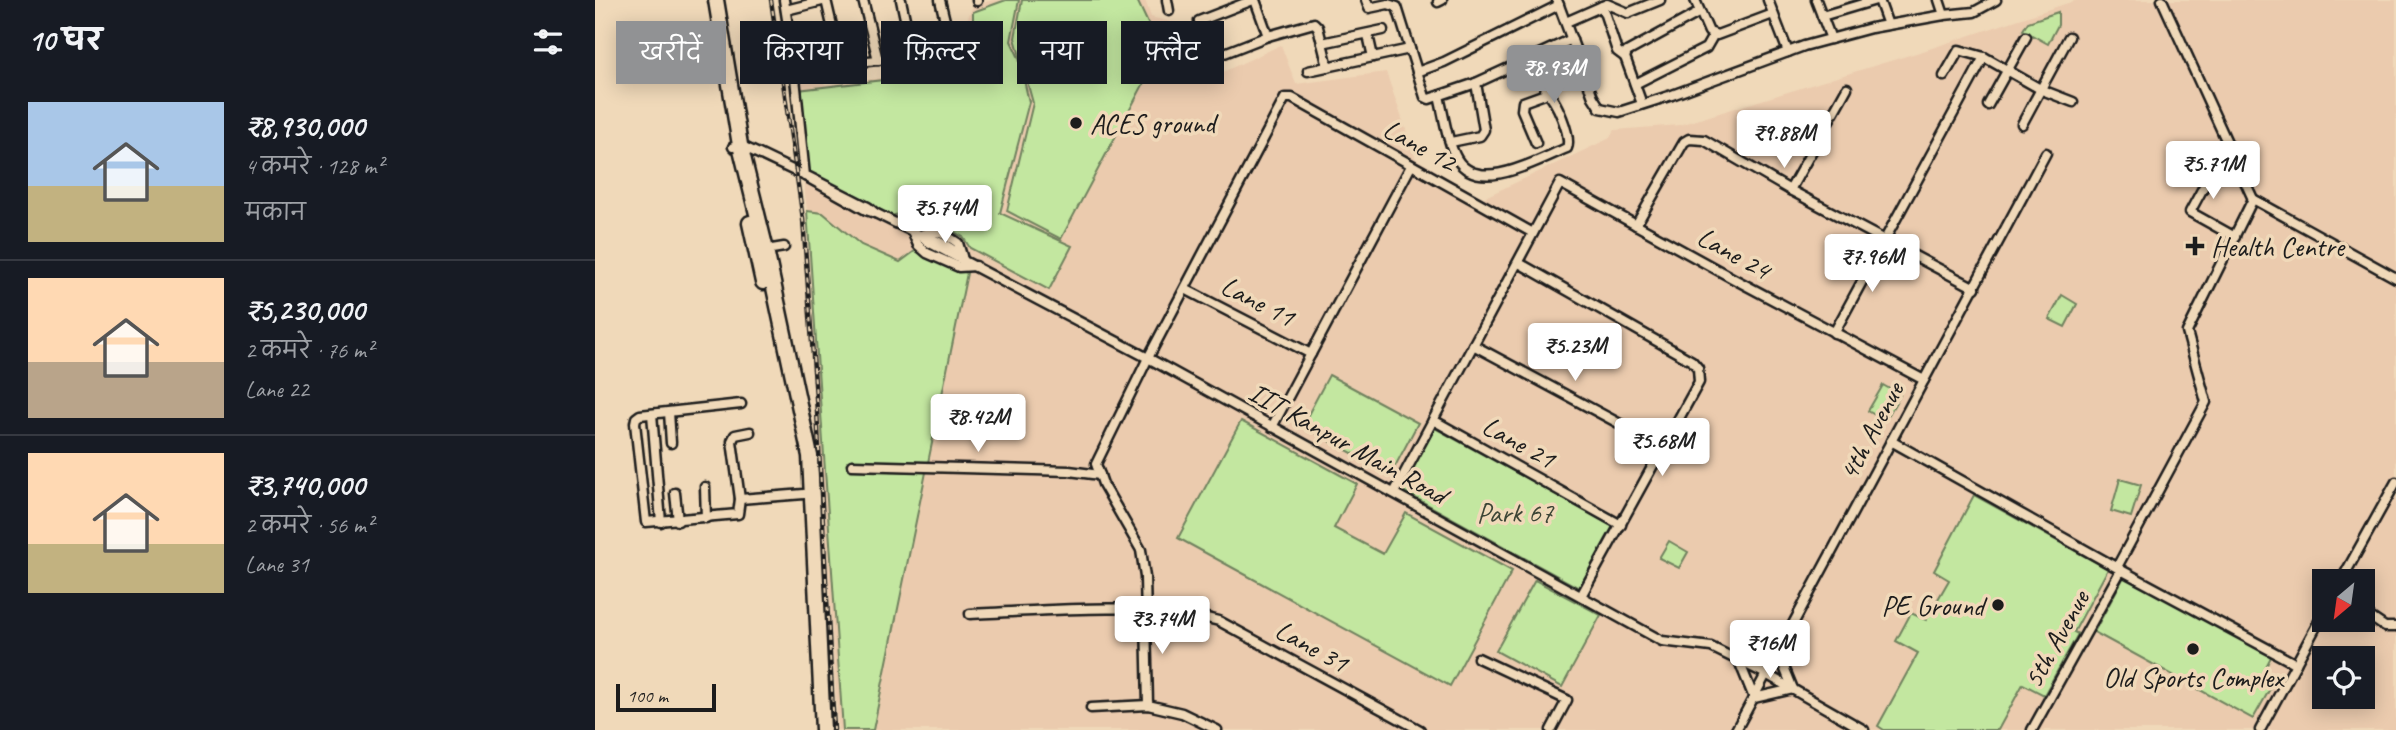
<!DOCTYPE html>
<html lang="hi">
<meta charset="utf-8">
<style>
:root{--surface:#171b24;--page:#242831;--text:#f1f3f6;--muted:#9ea1a6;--line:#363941;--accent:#919294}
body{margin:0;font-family:Caveat,"Playpen Sans Deva",sans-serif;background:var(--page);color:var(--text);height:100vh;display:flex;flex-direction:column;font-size:26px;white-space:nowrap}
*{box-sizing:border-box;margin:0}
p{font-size:23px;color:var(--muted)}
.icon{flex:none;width:38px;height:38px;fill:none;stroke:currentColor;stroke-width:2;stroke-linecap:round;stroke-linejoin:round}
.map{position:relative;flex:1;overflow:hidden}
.side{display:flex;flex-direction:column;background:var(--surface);width:595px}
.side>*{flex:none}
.banner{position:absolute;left:21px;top:21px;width:665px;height:63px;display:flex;gap:14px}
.needle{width:46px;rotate:209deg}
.buttons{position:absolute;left:1717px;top:569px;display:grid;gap:14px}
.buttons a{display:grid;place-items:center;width:63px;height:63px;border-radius:0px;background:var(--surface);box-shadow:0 4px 18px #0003;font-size:35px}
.scale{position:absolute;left:21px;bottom:18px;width:100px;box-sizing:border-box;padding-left:7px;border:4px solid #1c1c1c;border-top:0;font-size:19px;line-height:24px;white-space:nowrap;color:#1c1c1c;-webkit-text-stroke:5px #f0d9b9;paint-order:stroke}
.price{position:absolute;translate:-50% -60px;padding:0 16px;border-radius:7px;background:#fff;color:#222;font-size:23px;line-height:46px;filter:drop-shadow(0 2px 4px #0008)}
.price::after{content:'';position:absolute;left:50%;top:42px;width:21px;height:16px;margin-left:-10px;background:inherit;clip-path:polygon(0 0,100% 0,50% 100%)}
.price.selected{background:var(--accent);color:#fff}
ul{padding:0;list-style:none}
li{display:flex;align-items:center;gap:21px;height:175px;padding:0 28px}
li+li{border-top:2px solid var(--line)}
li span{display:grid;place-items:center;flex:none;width:196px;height:140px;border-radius:0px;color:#555}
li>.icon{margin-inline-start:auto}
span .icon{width:84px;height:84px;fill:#fffc;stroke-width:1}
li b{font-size:30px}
h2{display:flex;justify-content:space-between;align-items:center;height:84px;padding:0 28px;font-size:30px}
.chip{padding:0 24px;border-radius:0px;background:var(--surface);box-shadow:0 4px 18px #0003;font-size:24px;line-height:63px}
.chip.selected{background:var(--accent);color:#fff}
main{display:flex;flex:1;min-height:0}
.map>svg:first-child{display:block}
</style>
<main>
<section class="side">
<h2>10 घर<svg class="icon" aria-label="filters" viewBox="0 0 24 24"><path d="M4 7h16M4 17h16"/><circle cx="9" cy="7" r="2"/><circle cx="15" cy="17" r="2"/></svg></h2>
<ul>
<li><span style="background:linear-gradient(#a9c7e8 60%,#c2b280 0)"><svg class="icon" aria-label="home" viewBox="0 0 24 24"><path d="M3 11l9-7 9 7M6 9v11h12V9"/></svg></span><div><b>₹8,930,000</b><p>4 कमरे · 128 m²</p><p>मकान</p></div></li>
<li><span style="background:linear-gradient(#ffd9b3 60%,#b9a48a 0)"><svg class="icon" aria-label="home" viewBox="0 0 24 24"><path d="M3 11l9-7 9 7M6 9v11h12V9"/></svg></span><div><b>₹5,230,000</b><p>2 कमरे · 76 m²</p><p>Lane 22</p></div></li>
<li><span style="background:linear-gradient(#ffd9b3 65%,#c2b280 0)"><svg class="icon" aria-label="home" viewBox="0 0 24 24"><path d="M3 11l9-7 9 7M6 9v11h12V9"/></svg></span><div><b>₹3,740,000</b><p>2 कमरे · 56 m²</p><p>Lane 31</p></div></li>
</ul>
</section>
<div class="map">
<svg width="1801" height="730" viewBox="0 0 1801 730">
<rect width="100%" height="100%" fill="#f0d9b9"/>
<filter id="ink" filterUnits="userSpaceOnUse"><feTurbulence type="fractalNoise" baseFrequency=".0143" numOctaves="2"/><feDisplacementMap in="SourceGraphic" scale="14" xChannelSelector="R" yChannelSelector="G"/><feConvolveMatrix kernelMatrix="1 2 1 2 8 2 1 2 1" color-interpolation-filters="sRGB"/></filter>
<g filter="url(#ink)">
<path fill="#ebcbae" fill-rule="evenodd" d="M398,0H550L556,17L588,25L602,84L686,45L701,84L791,72L821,159L888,198L1013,139L1020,130L1085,125L1331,50L1482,0H1801V730H243L212,211L195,65L221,58L230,85L350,70L378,6ZM1729,581H1768V620H1729ZM1729,658H1768V696H1729Z"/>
<g fill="#c3e7a0" stroke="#70825e" stroke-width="2">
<polygon points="411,0 424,0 416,41 424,58 434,102 405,213 477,246 454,290 375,248 368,237 318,209 297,216 210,171 203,90 356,72 361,55 378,30 378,12"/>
<polygon points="427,0 542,0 566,51 466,239 412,211 438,103 420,38"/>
<polygon points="1463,12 1463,25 1453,44 1428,30 1433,22"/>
<polygon points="212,211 228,213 266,245 305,262 320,251 372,273 278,730 248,730"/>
<polygon points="1467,295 1482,304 1470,327 1454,319"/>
<polygon points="734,375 823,423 796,474 707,426"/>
<polygon points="1288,385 1305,395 1290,421 1273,411"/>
<polygon points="646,421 762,484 739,528 788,554 811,513 917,571 855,686 583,538"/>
<polygon points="840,428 1018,526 984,588 806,490"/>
<polygon points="1525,479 1546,485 1536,517 1516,511"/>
<polygon points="1379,495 1513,569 1479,632 1483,634 1449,695 1428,684 1403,730 1289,730 1283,726 1323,653 1301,641 1316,613 1331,620 1354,580 1339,571"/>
<polygon points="1074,541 1093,552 1084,568 1064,558"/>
<polygon points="1530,575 1677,655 1664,680 1676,687 1658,719 1499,632"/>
<polygon points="940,580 1006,615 967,687 901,651"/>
</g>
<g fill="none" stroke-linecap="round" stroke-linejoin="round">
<defs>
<g id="street">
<polyline points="189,0 198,58 210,176"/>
<polyline points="231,0 246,64 318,56 353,48 355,41 345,0"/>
<polyline points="268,0 283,60"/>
<polyline points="306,0 318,56"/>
<polyline points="382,0 382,1"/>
<polyline points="572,0 574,11"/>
<polyline points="771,0 774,8 793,4 802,7 830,97 834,99 881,83 977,39"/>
<polyline points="962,0 998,97 1005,108 1024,112 1077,95 1209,46 1276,28 1349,15 1379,12 1401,0"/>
<polyline points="1100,0 1114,32 1122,35 1178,14"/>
<polyline points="1173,0 1193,52"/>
<polyline points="1221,0 1236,39"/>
<polyline points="1284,0 1293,25"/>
<polyline points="1344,0 1349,15"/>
<polyline points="1567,0 1658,199"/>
<polyline points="843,2 847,0"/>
<polyline points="1007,6 1022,51 1030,57"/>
<polyline points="191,10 231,0"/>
<polyline points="1227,16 1281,0"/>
<polyline points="604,21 658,0"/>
<polyline points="971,22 1012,4 1033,13 1065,0"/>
<polyline points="773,35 778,57"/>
<polyline points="673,36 719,23 723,27 733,67"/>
<polyline points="727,43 788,30"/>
<polyline points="609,61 673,36 660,0"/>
<polyline points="713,71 815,49"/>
<polyline points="822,72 849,62 964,5"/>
<polyline points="1349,76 1364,50 1389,57"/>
<polyline points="1040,84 1111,48 1119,34"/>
<path d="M844,96C849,116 852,142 862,159C884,195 944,159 972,148C977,137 961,98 951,92"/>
<polyline points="1047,104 1030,57 1032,52 1105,12"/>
<polyline points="1393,105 1431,37"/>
<polyline points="1427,124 1474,37"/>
<polyline points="856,142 885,136 889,130 881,83"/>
<polyline points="941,143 927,110 928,102 950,94 951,80 987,66"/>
<polyline points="138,147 145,145 210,176 271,210 280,213 273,207 214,177"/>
<polyline points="1615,175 1595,212 1640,237"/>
<polyline points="1195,190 1252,88"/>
<polyline points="1658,199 1801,278"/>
<path d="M280,213L325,235C341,228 350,234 363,243L367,256"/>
<polyline points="1041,225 1089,142 1094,139 1109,140 1195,190 1380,288"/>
<polyline points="317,231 323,245 332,253 364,267 381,266"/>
<polyline points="171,250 189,247"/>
<path d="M368,259C358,247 340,239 325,235L333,242L553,358L1067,641L1116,647L1171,674L1269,730"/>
<polyline points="924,263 1097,361 1103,368 1104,382 986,596"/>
<polyline points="590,289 716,354"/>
<polyline points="1239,333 1389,57 1447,90 1478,102"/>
<polyline points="878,345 1068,447"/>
<polyline points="146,404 45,415 41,418 40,423 51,522 143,514 145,499 137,441 140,435 155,432"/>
<polyline points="74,412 76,443"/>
<polyline points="57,414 66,522"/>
<polyline points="838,420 1026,525"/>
<polyline points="677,427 816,166"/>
<polyline points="1296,441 1526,570 1701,664"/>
<polyline points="257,465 474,471 505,475"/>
<polyline points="110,487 111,518"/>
<polyline points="80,493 83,521"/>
<polyline points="799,493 965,183 1139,279 1329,380"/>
<polyline points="145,499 209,494"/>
<polyline points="1522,567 1611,402 1592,332 1658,199"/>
<polyline points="1746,581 1801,482"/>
<polyline points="1768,612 1790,627 1801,627"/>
<path d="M375,614C457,611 543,600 624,621L825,730"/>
<polyline points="883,658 972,700 956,730"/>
<polyline points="1144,661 1183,652 1198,689"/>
<polyline points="1144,661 1159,698"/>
<polyline points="1159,698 1198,689"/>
<polyline points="553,705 550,577 546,550 508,484 501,464 553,358 690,98 697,98 938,233"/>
<polyline points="496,708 553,705 587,713 622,730"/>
<polyline points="1141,730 1451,153"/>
<polyline points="1437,730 1526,570"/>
<polyline points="1665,730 1729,612"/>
</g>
<g id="highway">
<polyline points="121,0 145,145 171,250 215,456 228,730"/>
<polyline points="155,223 168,282"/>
</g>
</defs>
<use href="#street" stroke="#1c1c1c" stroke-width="13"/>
<use href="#highway" stroke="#1c1c1c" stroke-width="19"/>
<use href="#street" stroke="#f0d9b9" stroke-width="8"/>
<use href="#highway" stroke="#f0d9b9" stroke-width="14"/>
<defs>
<polyline id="rail" points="176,0 208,219 222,411 239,730"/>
</defs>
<use href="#rail" stroke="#1c1c1c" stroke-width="4.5"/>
<use href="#rail" stroke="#f0d9b9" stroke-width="2" stroke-dasharray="5" stroke-linecap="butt"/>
</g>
</g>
<g fill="#1c1c1c" stroke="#f0d9b9" stroke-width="2.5">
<circle cx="481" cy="123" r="7"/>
<path d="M1596.5 235.5h7v7h7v7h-7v7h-7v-7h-7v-7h7z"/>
<circle cx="1403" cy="605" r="7"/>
<circle cx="1598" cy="649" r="7"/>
</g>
<g text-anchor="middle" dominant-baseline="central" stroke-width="7" stroke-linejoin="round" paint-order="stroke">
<g font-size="28" fill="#1c1c1c" stroke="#f0d9b9" text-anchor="start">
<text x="495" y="123">ACES ground</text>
<text x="1616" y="246">Health Centre</text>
<text x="1389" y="605" text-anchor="end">PE Ground</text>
<text x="1598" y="677" text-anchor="middle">Old Sports Complex</text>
</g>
<g font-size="28" fill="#1c1c1c" stroke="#f0d9b9">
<text transform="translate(825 145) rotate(29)">Lane 12</text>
<text transform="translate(1139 253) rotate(29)">Lane 24</text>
<text transform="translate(663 301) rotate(27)">Lane 11</text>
<text transform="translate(1276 431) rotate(-62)">4th Avenue</text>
<text transform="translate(924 442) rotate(29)">Lane 21</text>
<text transform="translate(753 443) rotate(29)">IIT Kanpur Main Road</text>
<text transform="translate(1461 639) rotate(-61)">5th Avenue</text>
<text transform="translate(717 646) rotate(29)">Lane 31</text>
</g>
<g font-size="28" fill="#3d4536" stroke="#f0d9b9">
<text x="920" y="512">Park 67</text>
</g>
</g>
</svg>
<div class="buttons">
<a><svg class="needle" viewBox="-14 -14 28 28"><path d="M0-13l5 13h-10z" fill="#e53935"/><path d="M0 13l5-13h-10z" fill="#9ea1a6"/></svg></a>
<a><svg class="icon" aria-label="locate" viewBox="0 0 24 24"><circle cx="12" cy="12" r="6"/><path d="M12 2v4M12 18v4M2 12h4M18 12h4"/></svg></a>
</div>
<div class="scale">100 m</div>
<b class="price selected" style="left:959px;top:105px">₹8.93M</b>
<b class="price" style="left:1189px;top:170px">₹9.88M</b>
<b class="price" style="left:1618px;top:201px">₹5.71M</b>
<b class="price" style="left:350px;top:245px">₹5.74M</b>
<b class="price" style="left:1277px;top:294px">₹7.96M</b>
<b class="price" style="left:980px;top:383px">₹5.23M</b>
<b class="price" style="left:383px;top:454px">₹8.42M</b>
<b class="price" style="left:1067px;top:478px">₹5.68M</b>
<b class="price" style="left:567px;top:656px">₹3.74M</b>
<b class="price" style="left:1175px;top:680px">₹16M</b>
<div class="banner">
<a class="chip selected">खरीदें</a>
<a class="chip">किराया</a>
<a class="chip">फ़िल्टर</a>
<a class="chip">नया</a>
<a class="chip">फ़्लैट</a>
</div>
</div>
</main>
